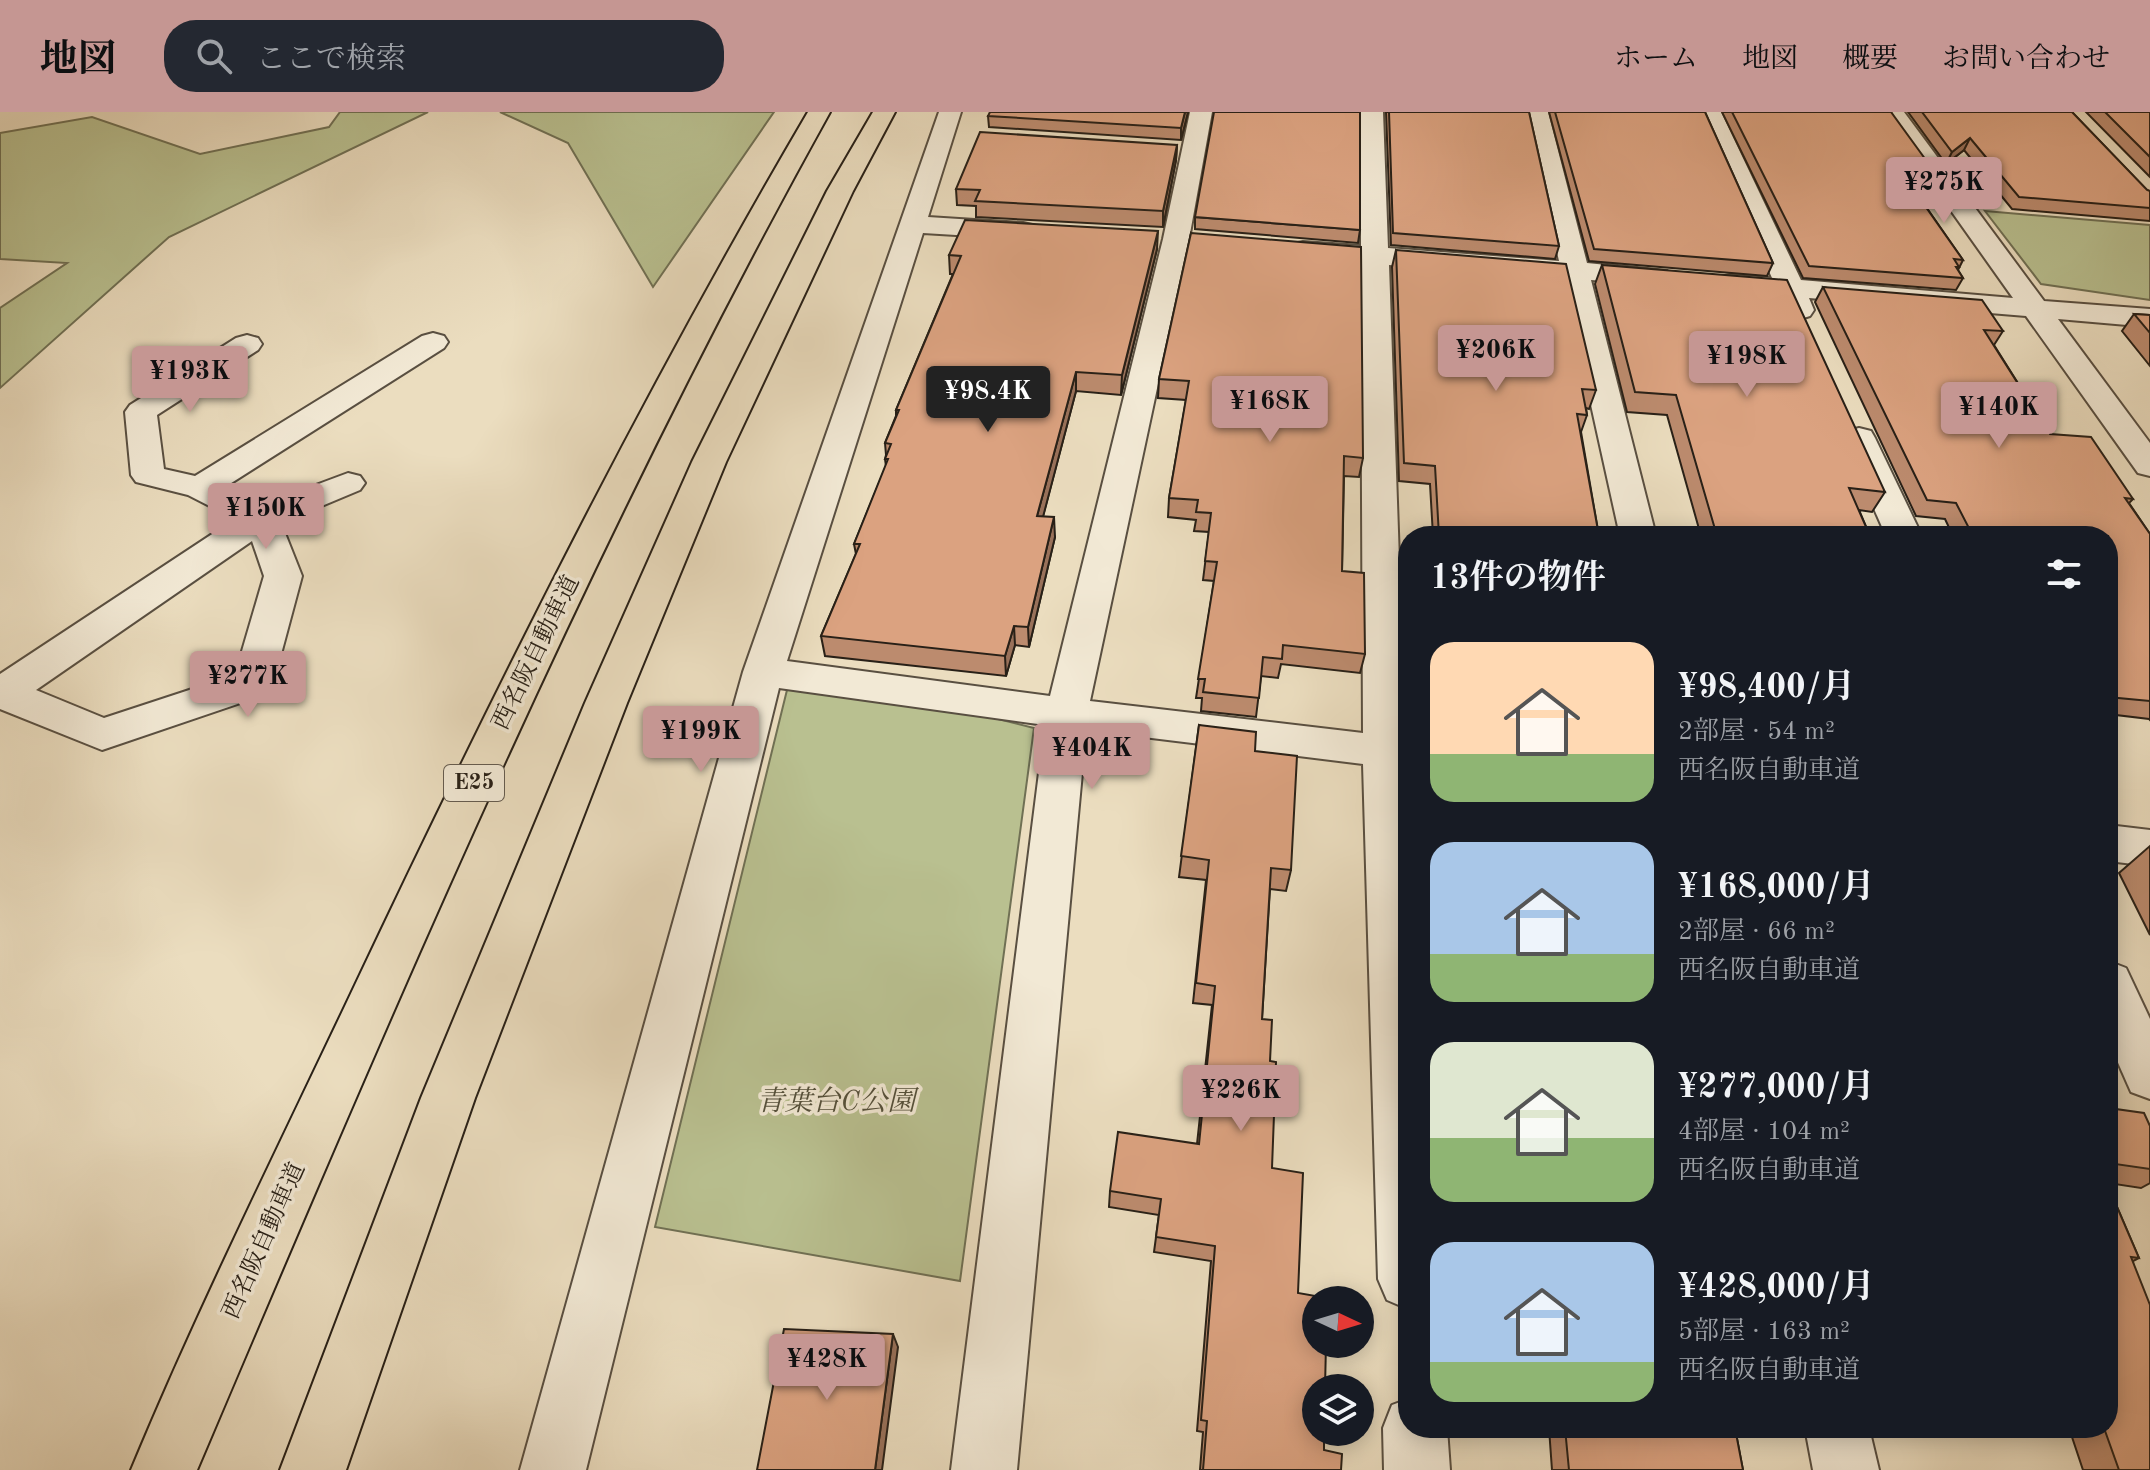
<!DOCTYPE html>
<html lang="ja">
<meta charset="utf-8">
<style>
:root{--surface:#171b24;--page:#242831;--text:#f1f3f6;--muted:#9ea1a6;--accent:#c59692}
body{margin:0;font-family:"Old Standard TT","Noto Serif JP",serif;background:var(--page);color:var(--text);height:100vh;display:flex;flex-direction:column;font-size:30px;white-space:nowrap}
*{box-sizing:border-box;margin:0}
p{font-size:26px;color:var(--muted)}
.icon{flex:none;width:44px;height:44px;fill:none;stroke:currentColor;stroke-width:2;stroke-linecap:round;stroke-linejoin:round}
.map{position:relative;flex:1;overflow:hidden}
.panel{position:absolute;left:1398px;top:414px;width:720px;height:912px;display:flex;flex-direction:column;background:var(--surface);border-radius:32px;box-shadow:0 4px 20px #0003}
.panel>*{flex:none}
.needle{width:52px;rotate:94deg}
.buttons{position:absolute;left:1302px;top:1174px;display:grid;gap:16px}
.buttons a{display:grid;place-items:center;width:72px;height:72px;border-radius:50%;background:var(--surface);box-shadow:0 4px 20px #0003;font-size:40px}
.price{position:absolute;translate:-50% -68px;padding:0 18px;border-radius:8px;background:var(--accent);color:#111;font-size:26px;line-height:52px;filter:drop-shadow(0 2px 4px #0008)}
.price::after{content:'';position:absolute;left:50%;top:48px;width:24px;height:18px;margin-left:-12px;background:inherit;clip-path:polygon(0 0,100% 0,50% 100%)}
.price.current{background:#222;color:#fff}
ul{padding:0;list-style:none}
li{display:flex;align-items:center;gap:24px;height:200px;padding:0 32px}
li span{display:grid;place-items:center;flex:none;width:224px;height:160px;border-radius:24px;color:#555}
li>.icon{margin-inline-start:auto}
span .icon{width:96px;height:96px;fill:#fffc;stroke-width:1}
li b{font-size:34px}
h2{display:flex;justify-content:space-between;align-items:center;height:96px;padding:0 32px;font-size:34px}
header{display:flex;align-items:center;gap:48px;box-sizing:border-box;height:112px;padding:0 40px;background:var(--accent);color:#111}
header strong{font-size:38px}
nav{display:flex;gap:44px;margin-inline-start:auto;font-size:28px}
.search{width:560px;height:72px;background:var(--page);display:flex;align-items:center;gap:20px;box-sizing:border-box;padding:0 28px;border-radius:32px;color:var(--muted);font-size:30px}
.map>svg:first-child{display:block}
</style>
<header>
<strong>地図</strong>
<div class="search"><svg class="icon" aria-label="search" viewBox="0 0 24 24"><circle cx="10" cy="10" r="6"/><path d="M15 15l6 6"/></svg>ここで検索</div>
<nav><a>ホーム</a><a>地図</a><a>概要</a><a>お問い合わせ</a></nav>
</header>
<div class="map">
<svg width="2150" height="1358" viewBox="0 0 2150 1358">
<rect width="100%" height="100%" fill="#ebddbf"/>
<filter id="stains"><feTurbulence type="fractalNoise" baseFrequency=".0025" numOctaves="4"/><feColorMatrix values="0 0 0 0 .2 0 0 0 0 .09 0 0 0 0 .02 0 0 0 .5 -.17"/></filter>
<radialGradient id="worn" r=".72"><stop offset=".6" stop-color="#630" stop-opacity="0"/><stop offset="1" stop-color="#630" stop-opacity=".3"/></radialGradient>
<g fill="#b9c090" stroke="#707054" stroke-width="2">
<polygon points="340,0 428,0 169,125 0,276 0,196 67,151 0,147 0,21 92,5 200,42 329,15"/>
<polygon points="500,0 774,0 653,175 568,31"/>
<polygon points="1985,99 2150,113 2150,188 2041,172"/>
<polygon points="866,574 1034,616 960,1169 655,1115 787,578"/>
</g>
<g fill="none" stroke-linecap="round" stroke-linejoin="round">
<defs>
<g id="street">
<polygon points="939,0 961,0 928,105 1023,111 1032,113 1036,119 1032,125 1023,127 923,121 787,549 1050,584 1163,127 1190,0 1212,0 1189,127 1090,589 1363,621 1361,151 1293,144 1290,138 1293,132 1303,130 1361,134 1361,0 1383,0 1388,136 1559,149 1526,0 1548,0 1587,151 1667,159 1671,165 1667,171 1657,173 1591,168 1656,424 1620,424 1563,166 1389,153 1405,626 1408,626 1408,1197 1387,1188 1378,1167 1363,652 1086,618 1017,1358 951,1358 1045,613 779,576 586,1358 520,1358 743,560"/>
<polygon points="1699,0 1721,0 1801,168 2013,186 1881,0 1904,0 2044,189 2150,197 2150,215 2058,207 2150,331 2150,364 2138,361 2026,204 1809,186 1814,198 1810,204 1800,207 1790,204 1779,184 1720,177 1716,171 1720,165 1730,163 1772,166"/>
<path d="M433,221L444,224L448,230L444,236L225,375L262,393L348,361L360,364L365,371L360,378L281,411L302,464L273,572L267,582L102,638L0,597V562L235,407L188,383L136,370L131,363L125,300L130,293L236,226L247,223L258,226L262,232L258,238L157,303L164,357L195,364L422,224ZM252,429L264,464L235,563L104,606L36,578Z"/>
<polygon points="1859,316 1871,319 1875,326 1922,424 1886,424 1843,326 1847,319"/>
<polygon points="2108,713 2150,718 2150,754 2108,749"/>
<polygon points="2108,849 2126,856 2150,907 2150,987 2131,980 2108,928"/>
<polygon points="1408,1287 1408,1316 1447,1316 1450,1358 1384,1358 1383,1316 1392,1293"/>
<polygon points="1805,1316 1869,1316 1879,1358 1813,1358"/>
</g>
<g id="highway">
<path d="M808,0H830C587,437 392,899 197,1358H131C199,1194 279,1034 355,873C495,577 642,283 808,0Z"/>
<polygon points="873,0 895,0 853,79 726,350 627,591 475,986 346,1358 280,1358 421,986 585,591 692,350 827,79"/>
</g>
</defs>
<use href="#street" stroke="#594f41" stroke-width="4"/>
<use href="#highway" stroke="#282017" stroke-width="4"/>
<use href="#street" fill="#f2e9d5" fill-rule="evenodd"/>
<use href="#highway" fill="#ebddbf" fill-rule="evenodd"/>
</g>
<g fill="#bc8b6e" stroke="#282017" stroke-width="2">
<polygon points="1188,0 1181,28 989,15 988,4"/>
<polygon points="1386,0 1529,0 1559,134 1555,147 1391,133"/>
<polygon points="1549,0 1705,0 1773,151 1767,164 1589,149"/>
<polygon points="1722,0 1891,0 1925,67 1913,76 1963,148 1958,158 1963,166 1956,178 1803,166"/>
<polygon points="1908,0 2072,0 2147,78 2150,79 2150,109 2012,97 1964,38 1946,52"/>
<polygon points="2086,0 2150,0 2150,65"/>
<polygon points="1177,33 1176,48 1163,115 976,105 976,94 957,93 956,77"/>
<polygon points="1195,105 1360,118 1358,131 1195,117"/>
<polygon points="1191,121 1363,346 1359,365 1344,364 1342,459 1365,542 1360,561 1281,552 1278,566 1261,564 1256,605 1201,599 1202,586 1196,586 1214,469 1203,468 1209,420 1194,419 1196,408 1168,405 1169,386 1186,288 1158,286 1159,267"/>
<polygon points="1157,137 1121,283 1076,279 1043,404 1055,425 1029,535 1015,533 1006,564 825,544 821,524 856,442 854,432 886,354 885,347 886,343 885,331 896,304 896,298 953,162 950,162 949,143"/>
<polygon points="1396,138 1596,278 1589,297 1586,296 1587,303 1581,320 1599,424 1433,424 1430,372 1399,369 1392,155"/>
<polygon points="1602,153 1885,380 1872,400 1859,398 1870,424 1701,424 1667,303 1627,300 1595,172"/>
<polygon points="1823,175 2003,219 1994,233 2050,322 2133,387 2129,391 2150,422 2150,608 2149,607 2108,602 2108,424 1953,424 1945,407 1916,404 1815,190"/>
<polygon points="2134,202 2150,203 2150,254 2122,219"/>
<polygon points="1408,468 1408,566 1406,566 1403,485"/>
<polygon points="1199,613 1255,639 1291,758 1286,779 1270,777 1262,907 1270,949 1272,1056 1298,1181 1324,1338 1341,1358 1200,1358 1203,1320 1197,1319 1211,1149 1154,1140 1159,1103 1109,1095 1110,1079 1197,1032 1212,893 1193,891 1206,768 1179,765"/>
<polygon points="2150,734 2150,823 2119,761"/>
<polygon points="2108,979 2116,997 2150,1014 2150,1071 2141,1076 2108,1071"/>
<polygon points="2108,1074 2139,1146 2133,1149 2150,1358 2083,1358 2069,1316 2108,1316"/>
<polygon points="1549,1316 1735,1316 1743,1358 1552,1358"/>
</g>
<g fill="#99715a" stroke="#282017" stroke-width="2">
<polygon points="1185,0 1188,0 1181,28 1181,16"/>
<polygon points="1970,26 1964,38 1946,52 1952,40"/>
<polygon points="1177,33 1176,48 1163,115 1163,99"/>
<polygon points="1931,55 1925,67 1903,83 1909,71"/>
<polygon points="1158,119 1157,137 1121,283 1122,263"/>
<polygon points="1076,260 1076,279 1038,424 1037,404"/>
<polygon points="1054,405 1055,425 1029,535 1028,515"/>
<polygon points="1014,514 1015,533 1006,564 1005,544"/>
<polygon points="893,1222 898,1235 882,1358 875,1358"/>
</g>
<g fill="#dba280" stroke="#282017" stroke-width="2">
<polygon points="990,0 1185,0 1181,16 988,4"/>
<polygon points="1214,0 1360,0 1360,118 1195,105"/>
<polygon points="1389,0 1529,0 1559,134 1393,121"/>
<polygon points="1555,0 1705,0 1773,151 1594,137"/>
<polygon points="1732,0 1891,0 1931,55 1909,71 1963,148 1954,147 1959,155 1956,155 1963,166 1809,154"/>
<polygon points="1922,0 2072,0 2147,78 2150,79 2150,96 2019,85 1970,26 1952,40"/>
<polygon points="2105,0 2150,0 2150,45"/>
<polygon points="980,20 1177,33 1163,99 975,89 980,78 956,77"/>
<polygon points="965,108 1158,119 1122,263 1076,260 1037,404 1054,405 1028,515 1014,514 1005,544 821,524 860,432 854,432 888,347 885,347 891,332 885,331 899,298 896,298 961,144 949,143"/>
<polygon points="1191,121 1361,135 1363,346 1344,344 1342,459 1364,461 1365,542 1283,533 1282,547 1263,545 1259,586 1203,580 1205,567 1198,567 1217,450 1205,449 1211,401 1196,400 1198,388 1169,386 1189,269 1159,267"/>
<polygon points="1396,138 1566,152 1596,278 1582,277 1587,303 1577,302 1599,424 1439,424 1435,354 1404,351"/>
<polygon points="1602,153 1787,168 1885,380 1849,376 1870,424 1717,424 1676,283 1635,280"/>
<polygon points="1823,175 1982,188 2003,219 1984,218 2050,322 2091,325 2133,387 2125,386 2150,422 2150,589 2108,585 2108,424 1973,424 1956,391 1927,388"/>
<polygon points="2134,202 2150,203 2150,221"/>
<polygon points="1199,613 1256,620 1255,639 1297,644 1291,758 1271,756 1262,907 1272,908 1270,949 1276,950 1272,1056 1303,1061 1298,1181 1327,1186 1327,1188 1316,1188 1316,1232 1326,1232 1325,1276 1316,1276 1316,1320 1324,1320 1324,1338 1342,1342 1341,1358 1203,1358 1207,1309 1201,1308 1215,1134 1156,1125 1161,1087 1110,1079 1118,1020 1199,1032 1215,874 1196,871 1209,748 1181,744"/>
<polygon points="2108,979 2116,997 2144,1001 2150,1014 2150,1057 2108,1051"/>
<polygon points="2108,1074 2139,1146 2131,1145 2150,1193 2150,1358 2119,1358 2104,1316 2108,1316"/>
<polygon points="784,1217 893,1222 875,1358 757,1358"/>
<polygon points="1565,1316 1735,1316 1743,1358 1569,1358"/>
</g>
<g text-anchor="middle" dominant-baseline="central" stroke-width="7" stroke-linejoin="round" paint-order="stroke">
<rect fill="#f2e9d5" stroke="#655c50" stroke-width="2" x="444" y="653" width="60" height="36" rx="6"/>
<g font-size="22" font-weight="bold" fill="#282017">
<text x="474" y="671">E25</text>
</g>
<g font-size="24" fill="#282017" stroke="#f2e9d5">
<text transform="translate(537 541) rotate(-64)">西名阪自動車道</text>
<text transform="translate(265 1129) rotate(-66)">西名阪自動車道</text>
</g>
<g font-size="28" font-style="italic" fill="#54503b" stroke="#f2e9d5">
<text x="836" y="991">青葉台C公園</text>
</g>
</g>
<rect width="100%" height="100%" filter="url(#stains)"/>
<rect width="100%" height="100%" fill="url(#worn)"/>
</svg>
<div class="buttons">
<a><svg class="needle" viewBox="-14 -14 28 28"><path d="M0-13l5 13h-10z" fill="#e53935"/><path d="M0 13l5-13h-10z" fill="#9ea1a6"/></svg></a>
<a><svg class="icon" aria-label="layers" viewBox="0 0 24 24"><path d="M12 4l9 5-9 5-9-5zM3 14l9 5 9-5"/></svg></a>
</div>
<b class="price" style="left:1944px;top:113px">¥275K</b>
<b class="price" style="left:1496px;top:281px">¥206K</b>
<b class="price" style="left:1747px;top:287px">¥198K</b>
<b class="price" style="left:190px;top:302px">¥193K</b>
<b class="price current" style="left:988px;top:322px">¥98.4K</b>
<b class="price" style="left:1270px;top:332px">¥168K</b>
<b class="price" style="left:1999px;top:338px">¥140K</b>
<b class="price" style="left:266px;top:439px">¥150K</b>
<b class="price" style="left:248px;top:607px">¥277K</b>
<b class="price" style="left:701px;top:662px">¥199K</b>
<b class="price" style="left:1092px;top:679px">¥404K</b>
<b class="price" style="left:1241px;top:1021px">¥226K</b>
<b class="price" style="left:827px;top:1290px">¥428K</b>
<section class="panel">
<h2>13件の物件<svg class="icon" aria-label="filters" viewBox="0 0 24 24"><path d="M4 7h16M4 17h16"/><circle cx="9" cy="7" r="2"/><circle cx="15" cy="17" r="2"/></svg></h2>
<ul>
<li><span style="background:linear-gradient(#ffd9b3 70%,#8fb573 0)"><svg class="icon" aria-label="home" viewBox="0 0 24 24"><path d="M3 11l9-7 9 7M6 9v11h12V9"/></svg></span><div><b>¥98,400/月</b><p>2部屋 · 54 m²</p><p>西名阪自動車道</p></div></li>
<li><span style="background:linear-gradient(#a9c7e8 70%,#8fb573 0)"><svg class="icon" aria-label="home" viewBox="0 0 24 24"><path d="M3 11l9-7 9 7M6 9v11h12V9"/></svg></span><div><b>¥168,000/月</b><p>2部屋 · 66 m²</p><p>西名阪自動車道</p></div></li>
<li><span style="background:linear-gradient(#dfe7d0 60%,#8fb573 0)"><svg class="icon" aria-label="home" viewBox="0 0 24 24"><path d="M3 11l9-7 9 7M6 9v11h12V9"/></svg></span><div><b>¥277,000/月</b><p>4部屋 · 104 m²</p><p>西名阪自動車道</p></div></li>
<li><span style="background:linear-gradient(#a9c7e8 75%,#8fb573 0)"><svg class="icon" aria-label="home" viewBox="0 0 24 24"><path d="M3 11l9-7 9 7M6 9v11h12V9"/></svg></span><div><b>¥428,000/月</b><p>5部屋 · 163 m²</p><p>西名阪自動車道</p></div></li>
</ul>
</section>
</div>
